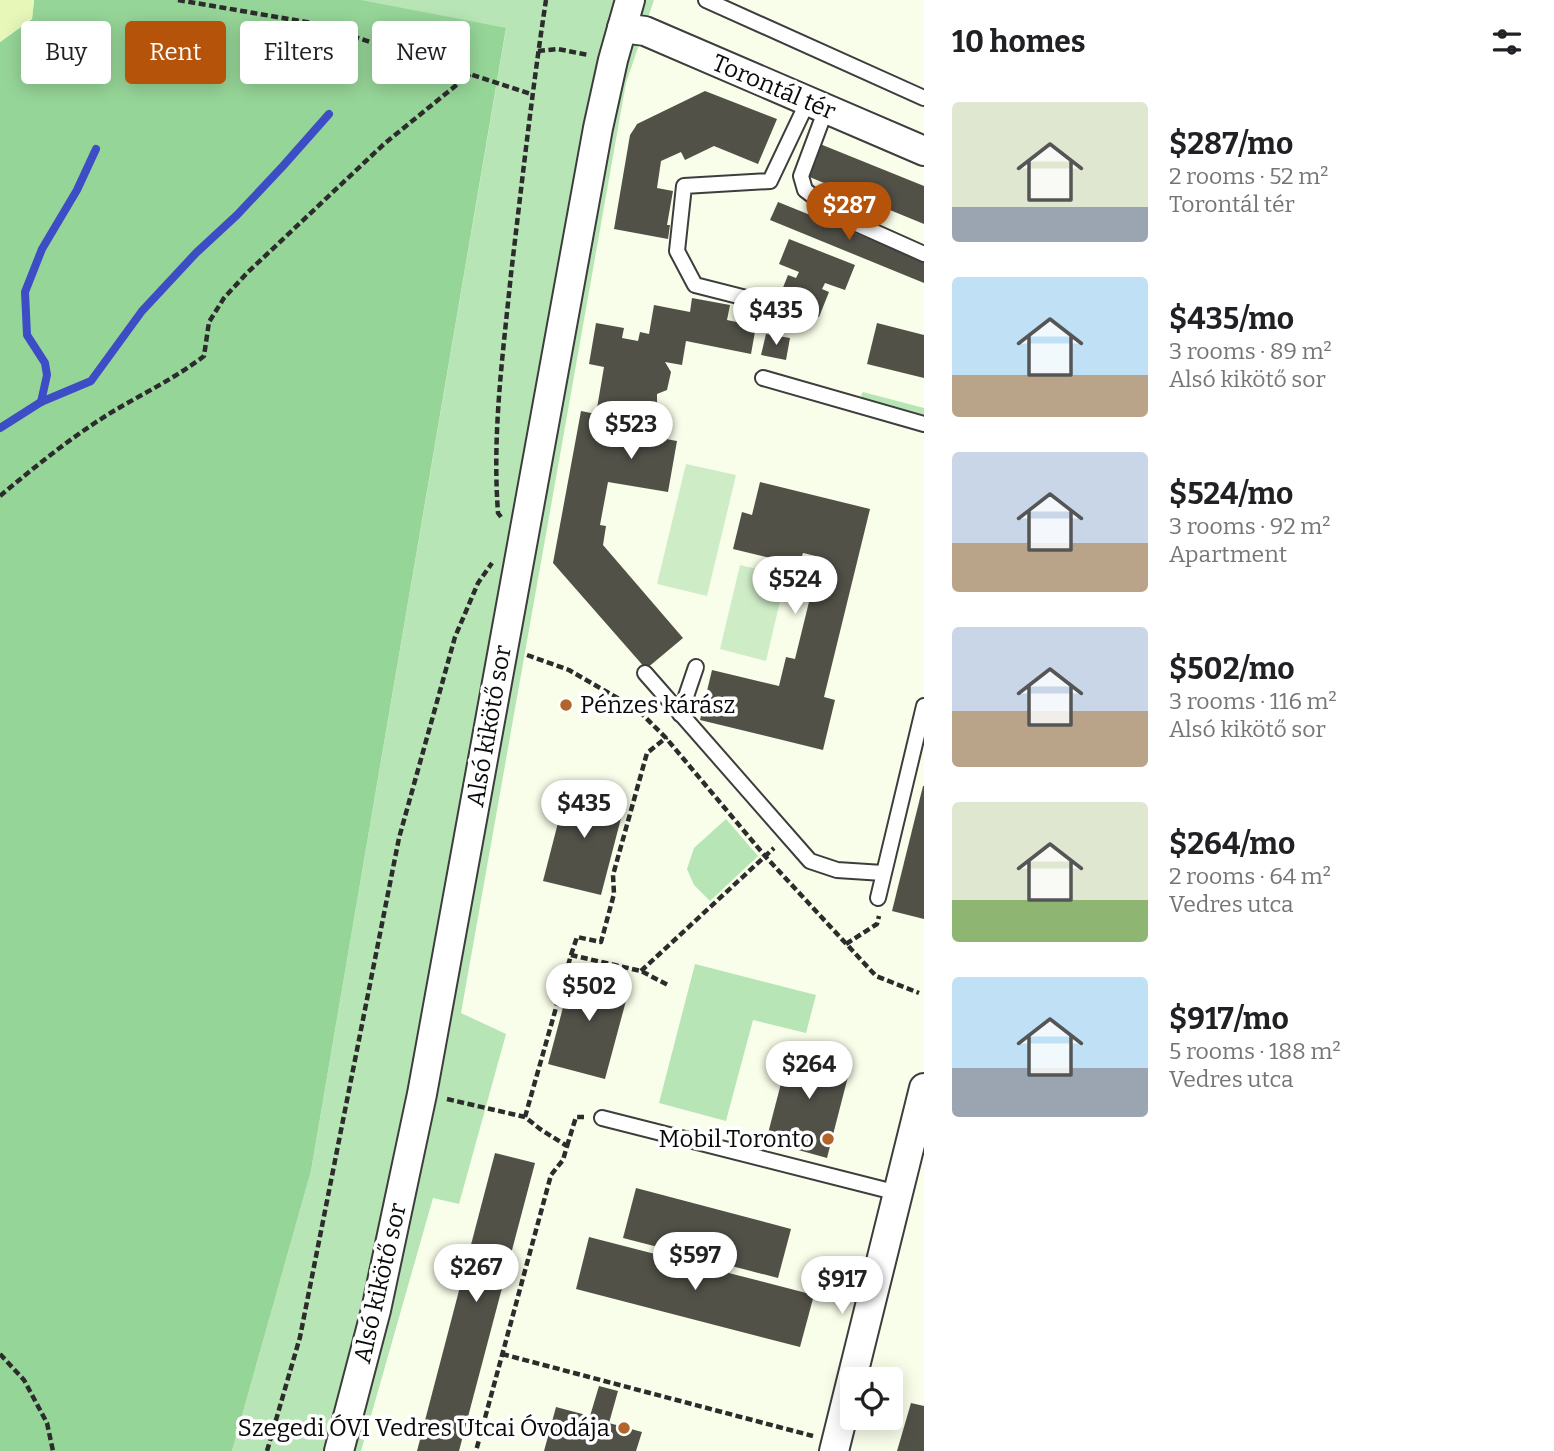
<!DOCTYPE html>
<meta charset="utf-8">
<style>
:root{--surface:#fff;--page:#f6f6f6;--text:#202124;--muted:#757577;--accent:#b45309}
body{margin:0;font-family:Bitter,serif;background:var(--page);color:var(--text);height:100vh;display:flex;flex-direction:column;font-size:26px;white-space:nowrap}
*{box-sizing:border-box;margin:0}
p{font-size:23px;color:var(--muted)}
.icon{flex:none;width:38px;height:38px;fill:none;stroke:currentColor;stroke-width:2;stroke-linecap:round;stroke-linejoin:round}
.map{position:relative;flex:1;overflow:hidden}
.details{display:flex;flex-direction:column;background:var(--surface);width:630px}
.details>*{flex:none}
.banner{position:absolute;left:21px;top:21px;width:665px;height:63px;display:flex;gap:14px}
.buttons{position:absolute;left:840px;top:1367px;display:grid;gap:14px}
.buttons a{display:grid;place-items:center;width:63px;height:63px;border-radius:7px;background:var(--surface);box-shadow:0 4px 18px #0003;font-size:35px}
.price{position:absolute;translate:-50% -60px;padding:0 16px;border-radius:24px;background:#fff;color:#222;font-size:23px;line-height:46px;filter:drop-shadow(0 2px 4px #0008)}
.price::after{content:'';position:absolute;left:50%;top:42px;width:21px;height:16px;margin-left:-10px;background:inherit;clip-path:polygon(0 0,100% 0,50% 100%)}
.price.on{background:var(--accent);color:#fff}
ul{padding:0;list-style:none}
li{display:flex;align-items:center;gap:21px;height:175px;padding:0 28px}
li span{display:grid;place-items:center;flex:none;width:196px;height:140px;border-radius:7px;color:#555}
li>.icon{margin-inline-start:auto}
span .icon{width:84px;height:84px;fill:#fffc;stroke-width:1}
li b{font-size:30px}
h2{display:flex;justify-content:space-between;align-items:center;height:84px;padding:0 28px;font-size:30px}
.chip{padding:0 24px;border-radius:7px;background:var(--surface);box-shadow:0 4px 18px #0003;font-size:24px;line-height:63px}
.chip.on{background:var(--accent);color:#fff}
main{display:flex;flex:1;min-height:0}
.map>svg:first-child{display:block}
</style>
<main>
<div class="map">
<svg width="924" height="1451" viewBox="0 0 924 1451">
<rect width="100%" height="100%" fill="#f8fee9"/>
<g fill="#b8e5b6">
<polygon points="362,0 654,0 626,83 461,1013 506,1034 459,1204 433,1198 361,1451 232,1451 311,1171 506,29"/>
<polygon points="863,392 924,408 924,415 863,400 861,395"/>
<polygon points="726,819 758,856 710,901 694,885 687,869 694,848"/>
<polygon points="695,964 816,995 806,1033 753,1020 726,1121 659,1103"/>
</g>
<polygon fill="#96d598" points="34,0 362,0 506,28 311,1171 232,1451 0,1451 0,42 32,19"/>
<polygon fill="#e7f7b8" points="0,0 34,0 32,18 0,42"/>
<g fill="#ceedc7">
<polygon points="686,464 736,475 707,596 657,584"/>
<polygon points="740,565 786,576 766,661 720,649"/>
</g>
<g fill="none" stroke-linecap="round" stroke-linejoin="round">
<g stroke="#3c4dc5" stroke-width="8">
<polyline points="41,402 47,375 45,363 27,335 25,292 42,249 77,190 96,149"/>
<polyline points="0,428 41,402 91,381 142,311 196,253 237,215 283,166 329,114"/>
</g>
</g>
<g fill="#525148">
<polygon points="705,91 777,119 758,164 714,146 685,160 681,152 661,161 657,188 673,191 667,225 670,225 668,239 614,229 630,135 634,129 637,124"/>
<polygon points="820,144 924,186 924,224 807,176"/>
<polygon points="778,202 924,261 924,283 770,220"/>
<polygon points="789,239 855,265 845,290 825,283 822,289 829,292 819,317 778,300 788,275 796,278 799,272 779,264"/>
<polygon points="692,298 730,305 727,320 756,326 751,354 686,341 682,365 665,362 671,372 667,390 657,394 657,402 663,409 660,426 651,429 650,436 677,441 668,492 608,482 600,525 606,526 603,545 683,638 646,669 553,563 581,411 596,414 604,367 589,364 596,323 624,328 622,338 638,341 640,332 649,334 654,305 690,312"/>
<polygon points="877,323 924,335 924,378 867,364"/>
<polygon points="766,334 790,338 786,360 761,355"/>
<polygon points="760,482 870,509 824,697 835,700 823,750 700,720 712,670 779,686 786,657 795,659 820,557 803,553 799,565 733,549 742,512 752,515"/>
<polygon points="568,784 626,799 601,895 543,881"/>
<polygon points="923,786 924,786 924,919 892,911"/>
<polygon points="574,966 631,982 605,1079 548,1064"/>
<polygon points="791,1045 852,1061 827,1158 766,1141"/>
<polygon points="495,1153 535,1163 459,1451 417,1451"/>
<polygon points="636,1188 791,1229 778,1278 623,1238"/>
<polygon points="589,1237 814,1295 800,1347 576,1289"/>
<polygon points="599,1386 618,1391 609,1423 642,1432 636,1451 544,1451 556,1407 590,1416"/>
<polygon points="911,1403 924,1406 924,1451 897,1451"/>
</g>
<g fill="none" stroke-linecap="round" stroke-linejoin="round">
<defs>
<g id="service">
<polyline points="706,0 924,98"/>
<polyline points="826,109 801,176 805,190 841,217 924,254"/>
<polyline points="766,303 695,285 677,251 684,186 770,181 808,101"/>
<polyline points="763,378 924,424"/>
<polyline points="645,673 810,861 837,870 883,873"/>
<polyline points="680,714 696,667"/>
<polyline points="878,898 924,706"/>
<polyline points="602,1118 898,1193"/>
</g>
<g id="minor">
<polyline points="622,28 645,31 924,151"/>
<polyline points="339,1451 376,1310 422,1094 598,128 613,60 630,0"/>
<polyline points="834,1451 924,1088"/>
</g>
</defs>
<use href="#service" stroke="#3d3d3d" stroke-width="18"/>
<use href="#minor" stroke="#3d3d3d" stroke-width="32"/>
<g stroke="#2c2c2c" stroke-width="4.5" stroke-dasharray="7 3.5" stroke-linecap="butt">
<polyline points="178,0 312,23 531,94"/>
<polyline points="538,51 558,49 588,55"/>
<path d="M0,496C37,465 75,434 117,409C146,392 177,377 204,356L209,322L224,298L247,273L384,144L470,74"/>
<path d="M501,517L498,513C492,432 503,354 511,274C522,182 532,91 546,0"/>
<polyline points="527,655 569,670 638,710 666,738 765,856 876,976 919,993"/>
<polyline points="846,944 877,924 879,916"/>
<polyline points="571,955 577,937 601,942 614,894 613,875 647,753 667,737"/>
<polyline points="641,971 774,848"/>
<polyline points="447,1099 525,1117 540,1129 567,1146 563,1160 551,1175 476,1451"/>
<polyline points="525,1117 571,955 641,971 668,985"/>
<polyline points="567,1146 576,1117 584,1117"/>
<polyline points="0,1354 24,1380 47,1423 53,1451"/>
<polyline points="502,1354 813,1436"/>
<polyline points="267,1451 300,1337 399,838 455,637 478,583 492,563"/>
</g>
<use href="#service" stroke="#fff" stroke-width="14"/>
<use href="#minor" stroke="#fff" stroke-width="28"/>
</g>
<g fill="#b2652b" stroke="#fff" stroke-width="2.5">
<circle cx="566" cy="705" r="7"/>
<circle cx="828" cy="1139" r="7"/>
<circle cx="624" cy="1428" r="7"/>
</g>
<g text-anchor="middle" dominant-baseline="central" stroke-width="7" stroke-linejoin="round" paint-order="stroke">
<g font-size="24" fill="#0a0a0a" stroke="#fff">
<text transform="translate(774 87) rotate(23)">Torontál tér</text>
<text transform="translate(489 726) rotate(-80)">Alsó kikötő sor</text>
<text transform="translate(380 1283) rotate(-77)">Alsó kikötő sor</text>
</g>
<g font-size="24" fill="#0a0a0a" stroke="#fff" text-anchor="end">
<text x="580" y="705" text-anchor="start">Pénzes kárász</text>
<text x="814" y="1139">Mobil Toronto</text>
<text x="610" y="1428">Szegedi ÓVI Vedres Utcai Óvodája</text>
</g>
</g>
</svg>
<div class="buttons">
<a><svg class="icon" aria-label="locate" viewBox="0 0 24 24"><circle cx="12" cy="12" r="6"/><path d="M12 2v4M12 18v4M2 12h4M18 12h4"/></svg></a>
</div>
<b class="price on" style="left:849px;top:242px">$287</b>
<b class="price" style="left:776px;top:347px">$435</b>
<b class="price" style="left:631px;top:461px">$523</b>
<b class="price" style="left:795px;top:616px">$524</b>
<b class="price" style="left:584px;top:840px">$435</b>
<b class="price" style="left:589px;top:1023px">$502</b>
<b class="price" style="left:809px;top:1101px">$264</b>
<b class="price" style="left:695px;top:1292px">$597</b>
<b class="price" style="left:476px;top:1304px">$267</b>
<b class="price" style="left:842px;top:1316px">$917</b>
<div class="banner">
<a class="chip">Buy</a>
<a class="chip on">Rent</a>
<a class="chip">Filters</a>
<a class="chip">New</a>
</div>
</div>
<section class="details">
<h2>10 homes<svg class="icon" aria-label="filters" viewBox="0 0 24 24"><path d="M4 7h16M4 17h16"/><circle cx="9" cy="7" r="2"/><circle cx="15" cy="17" r="2"/></svg></h2>
<ul>
<li><span style="background:linear-gradient(#dfe7d0 75%,#9aa5b1 0)"><svg class="icon" aria-label="home" viewBox="0 0 24 24"><path d="M3 11l9-7 9 7M6 9v11h12V9"/></svg></span><div><b>$287/mo</b><p>2 rooms · 52 m²</p><p>Torontál tér</p></div></li>
<li><span style="background:linear-gradient(#bfe0f5 70%,#b9a48a 0)"><svg class="icon" aria-label="home" viewBox="0 0 24 24"><path d="M3 11l9-7 9 7M6 9v11h12V9"/></svg></span><div><b>$435/mo</b><p>3 rooms · 89 m²</p><p>Alsó kikötő sor</p></div></li>
<li><span style="background:linear-gradient(#c9d6e8 65%,#b9a48a 0)"><svg class="icon" aria-label="home" viewBox="0 0 24 24"><path d="M3 11l9-7 9 7M6 9v11h12V9"/></svg></span><div><b>$524/mo</b><p>3 rooms · 92 m²</p><p>Apartment</p></div></li>
<li><span style="background:linear-gradient(#c9d6e8 60%,#b9a48a 0)"><svg class="icon" aria-label="home" viewBox="0 0 24 24"><path d="M3 11l9-7 9 7M6 9v11h12V9"/></svg></span><div><b>$502/mo</b><p>3 rooms · 116 m²</p><p>Alsó kikötő sor</p></div></li>
<li><span style="background:linear-gradient(#dfe7d0 70%,#8fb573 0)"><svg class="icon" aria-label="home" viewBox="0 0 24 24"><path d="M3 11l9-7 9 7M6 9v11h12V9"/></svg></span><div><b>$264/mo</b><p>2 rooms · 64 m²</p><p>Vedres utca</p></div></li>
<li><span style="background:linear-gradient(#bfe0f5 65%,#9aa5b1 0)"><svg class="icon" aria-label="home" viewBox="0 0 24 24"><path d="M3 11l9-7 9 7M6 9v11h12V9"/></svg></span><div><b>$917/mo</b><p>5 rooms · 188 m²</p><p>Vedres utca</p></div></li>
</ul>
</section>
</main>
